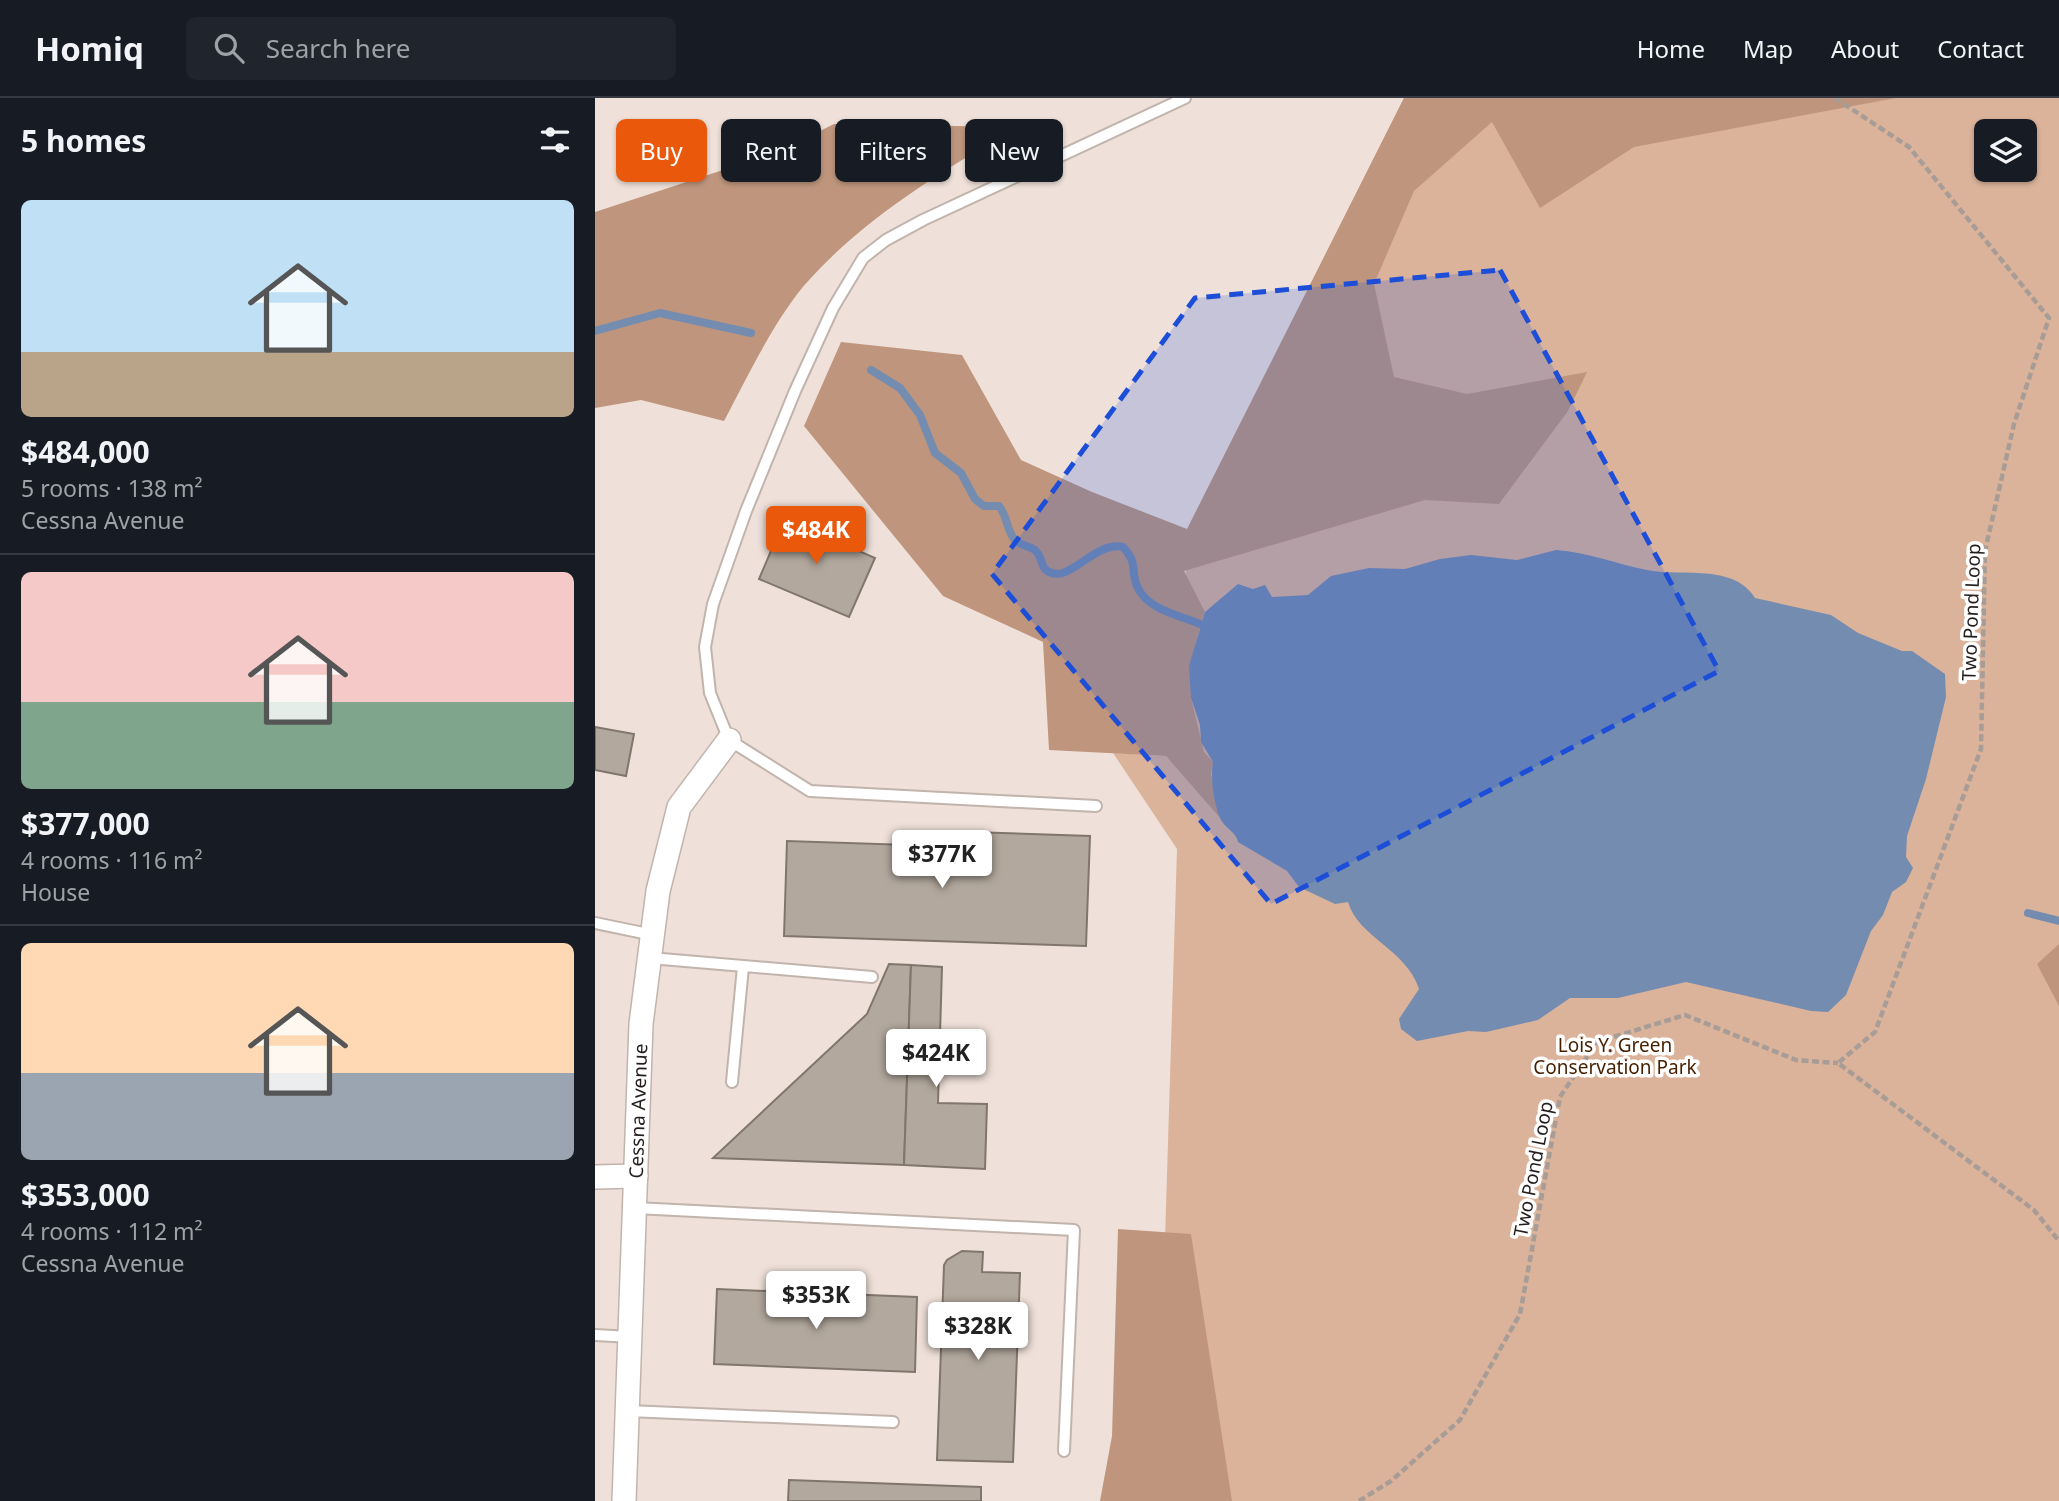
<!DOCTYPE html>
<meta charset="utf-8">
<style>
:root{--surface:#171b24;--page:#20242c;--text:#f1f3f6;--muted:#9ea1a6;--line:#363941;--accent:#ea580c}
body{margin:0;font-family:"Noto Sans",sans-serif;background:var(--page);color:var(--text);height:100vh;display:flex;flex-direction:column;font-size:26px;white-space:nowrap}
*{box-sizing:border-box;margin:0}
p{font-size:23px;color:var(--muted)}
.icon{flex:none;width:38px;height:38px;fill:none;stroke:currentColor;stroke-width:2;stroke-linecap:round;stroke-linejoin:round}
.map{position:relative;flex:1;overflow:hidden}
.drawer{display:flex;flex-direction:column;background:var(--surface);width:595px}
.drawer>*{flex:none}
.top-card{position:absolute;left:21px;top:21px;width:665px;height:63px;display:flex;gap:14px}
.buttons{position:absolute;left:1379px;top:21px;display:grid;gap:14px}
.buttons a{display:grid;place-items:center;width:63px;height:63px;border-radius:10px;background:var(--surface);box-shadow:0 2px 5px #0004;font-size:35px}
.price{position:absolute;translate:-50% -60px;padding:0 16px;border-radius:7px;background:#fff;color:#222;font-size:23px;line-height:46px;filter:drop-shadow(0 2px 4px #0008)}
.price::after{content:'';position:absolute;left:50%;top:42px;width:21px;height:16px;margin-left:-10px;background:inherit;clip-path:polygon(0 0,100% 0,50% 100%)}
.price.on{background:var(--accent);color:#fff}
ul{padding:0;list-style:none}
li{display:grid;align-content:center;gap:14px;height:371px;padding:0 21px}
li+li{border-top:2px solid var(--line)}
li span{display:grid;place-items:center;height:217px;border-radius:10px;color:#555}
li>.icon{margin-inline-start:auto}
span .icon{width:126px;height:126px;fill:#fffc;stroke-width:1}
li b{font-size:30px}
h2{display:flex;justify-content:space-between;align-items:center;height:84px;padding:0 21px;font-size:30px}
.chip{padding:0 24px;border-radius:10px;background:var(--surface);box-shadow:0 2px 5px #0004;font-size:24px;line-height:63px}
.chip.on{background:var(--accent);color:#fff}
header{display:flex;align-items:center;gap:42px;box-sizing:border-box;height:98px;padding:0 35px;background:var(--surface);border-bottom:2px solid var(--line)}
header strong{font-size:33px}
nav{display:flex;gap:38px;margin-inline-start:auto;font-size:24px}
.search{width:490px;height:63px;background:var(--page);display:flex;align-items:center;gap:18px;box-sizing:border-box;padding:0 24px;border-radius:10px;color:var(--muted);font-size:26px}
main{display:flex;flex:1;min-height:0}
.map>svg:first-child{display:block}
</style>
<header>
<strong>Homiq</strong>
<div class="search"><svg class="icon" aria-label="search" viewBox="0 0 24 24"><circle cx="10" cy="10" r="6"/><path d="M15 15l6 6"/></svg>Search here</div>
<nav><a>Home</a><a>Map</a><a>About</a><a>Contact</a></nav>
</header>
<main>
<section class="drawer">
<h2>5 homes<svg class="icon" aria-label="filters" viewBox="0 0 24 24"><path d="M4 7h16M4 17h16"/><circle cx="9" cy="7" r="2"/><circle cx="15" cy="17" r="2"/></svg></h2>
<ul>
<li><span style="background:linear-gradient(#bfe0f5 70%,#b9a48a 0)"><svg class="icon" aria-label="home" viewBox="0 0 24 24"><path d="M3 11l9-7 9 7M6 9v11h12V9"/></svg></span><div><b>$484,000</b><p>5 rooms · 138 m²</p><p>Cessna Avenue</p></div></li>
<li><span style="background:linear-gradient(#f6c9c9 60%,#7fa58c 0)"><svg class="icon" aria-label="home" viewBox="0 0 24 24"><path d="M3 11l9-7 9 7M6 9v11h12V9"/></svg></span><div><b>$377,000</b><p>4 rooms · 116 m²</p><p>House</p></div></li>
<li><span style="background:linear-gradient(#ffd9b3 60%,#9aa5b1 0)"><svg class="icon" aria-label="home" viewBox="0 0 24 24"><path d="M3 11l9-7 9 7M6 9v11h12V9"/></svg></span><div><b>$353,000</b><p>4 rooms · 112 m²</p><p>Cessna Avenue</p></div></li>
</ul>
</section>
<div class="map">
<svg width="1464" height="1403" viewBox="0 0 1464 1403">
<rect width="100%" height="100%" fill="#efe1d9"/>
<path fill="#dbb39b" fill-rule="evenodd" d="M809,0H1464V1403H562L582,751L518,655L571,658L584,671L592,432ZM1391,33H1430V72H1391Z"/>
<g fill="#bf967d">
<polygon points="809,0 1301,0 1039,49 945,110 897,24 819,93 779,186 799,279 872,296 992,274 973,313 904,406 830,402 589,473 610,514 602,540 596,600 609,654 618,664 616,676 626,721 571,658 454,652 448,544 348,498 209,328 246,244 367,257 426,362 497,394 592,431"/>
<path d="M239,26L420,29C348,74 273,117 215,181C182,216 152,280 129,323L46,302L0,310V114L183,54Z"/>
<polygon points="1464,846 1464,908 1442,866"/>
<polygon points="523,1131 596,1136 637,1403 505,1403 517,1338"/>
</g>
<path fill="#748caf" d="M961,452C993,454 1021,466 1052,472C1085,479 1139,465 1160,500L1236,517L1263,535L1307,553H1317L1350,576L1351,599L1331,681L1312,738L1311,759L1318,770L1311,784L1297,794L1288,817L1276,833L1251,897L1233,914L1216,913L1091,884L1023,900H975L943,922L891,934L873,933L822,943L806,931L804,921L824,891C812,852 763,839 753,804L740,806L704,789L692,773L643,744C641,734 631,731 626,722C619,707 615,680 618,664L606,644L605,627L596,600L594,568L610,514L643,486L658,491L670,487L677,499L713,497L736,478L774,470L810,471L845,461L876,457L922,462Z"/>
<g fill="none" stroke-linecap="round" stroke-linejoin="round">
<g stroke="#748caf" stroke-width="8">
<polyline points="0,233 65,215 156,235"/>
<path d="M276,272L305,290L325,317L340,355L366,375L380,401L389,408H404C413,419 411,432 420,442C425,447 434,448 440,452C446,457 446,466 450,471C472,491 498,442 528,449C545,468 534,472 543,490C552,511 586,518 605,526"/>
<polyline points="1433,815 1464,823"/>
</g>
</g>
<g fill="#b2a89d" stroke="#80766c" stroke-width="2">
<polygon points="193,413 236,432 232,439 280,460 254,519 164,481"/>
<polygon points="0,629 39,636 31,678 0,672"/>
<polygon points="344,733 495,738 491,848 189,838 192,743 344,748"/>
<polygon points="294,866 316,867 309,1067 118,1060 272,916"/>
<polygon points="316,867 347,869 343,1005 392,1006 390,1071 309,1067"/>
<polygon points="367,1153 388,1154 387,1174 425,1175 418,1364 342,1362 349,1167 352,1162"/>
<polygon points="122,1191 322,1199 320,1274 119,1266"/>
<polygon points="194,1382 386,1389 386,1403 193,1403"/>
</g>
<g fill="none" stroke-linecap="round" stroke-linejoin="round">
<defs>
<g id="service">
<polyline points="501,708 215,693 134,642 115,595 110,549 118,506 151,413 200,293 238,210 268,160 291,142 328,122 590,0"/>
<polyline points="0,825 58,837"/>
<polyline points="55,860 277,879"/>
<polyline points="137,984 148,869"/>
<polyline points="40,1110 479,1132 469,1353"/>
<polyline points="0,1237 36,1239"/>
<polyline points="33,1313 298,1324"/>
</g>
<g id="minor">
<polyline points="0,1079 41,1078"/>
<polyline points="29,1403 46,926 63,793 84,709 134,642"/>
</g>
</defs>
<use href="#service" stroke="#c1b4ac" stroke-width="14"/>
<use href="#minor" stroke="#c1b4ac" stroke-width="26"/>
<g stroke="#a79c96" stroke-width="4.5" stroke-dasharray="7 3.5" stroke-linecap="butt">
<polyline points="1240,0 1314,49 1454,220 1419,326 1390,453 1386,651 1280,934 1243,965 1439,1112 1464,1143"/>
<polyline points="764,1403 796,1383 865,1322 925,1216 965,999 1002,944 1090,917 1201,962 1243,965"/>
</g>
<use href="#service" stroke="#fff" stroke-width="10"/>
<use href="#minor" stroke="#fff" stroke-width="23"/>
</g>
<path fill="#1d4ed8" fill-opacity="0.2" stroke="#1d4ed8" stroke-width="5" stroke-dasharray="14 9" stroke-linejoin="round" d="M905,172L1124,573L676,806L397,476L600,200Z"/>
<g text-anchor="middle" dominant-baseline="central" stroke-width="7" stroke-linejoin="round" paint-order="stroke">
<g font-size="19" fill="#231e1b" stroke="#fff">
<text transform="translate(1376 514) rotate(-88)">Two Pond Loop</text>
<text transform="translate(43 1013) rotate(-88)">Cessna Avenue</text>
<text transform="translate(938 1071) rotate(-79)">Two Pond Loop</text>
</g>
<g font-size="19" fill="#461f01" stroke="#fff">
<text x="1020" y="947">Lois Y. Green<tspan x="1020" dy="22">Conservation Park</tspan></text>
</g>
</g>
</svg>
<div class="buttons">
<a><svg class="icon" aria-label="layers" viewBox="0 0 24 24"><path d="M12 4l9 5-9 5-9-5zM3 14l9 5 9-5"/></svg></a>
</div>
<b class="price on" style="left:221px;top:468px">$484K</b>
<b class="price" style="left:347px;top:792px">$377K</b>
<b class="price" style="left:341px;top:991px">$424K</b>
<b class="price" style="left:221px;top:1233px">$353K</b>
<b class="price" style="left:383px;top:1264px">$328K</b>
<div class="top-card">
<a class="chip on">Buy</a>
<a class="chip">Rent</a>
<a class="chip">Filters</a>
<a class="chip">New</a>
</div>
</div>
</main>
